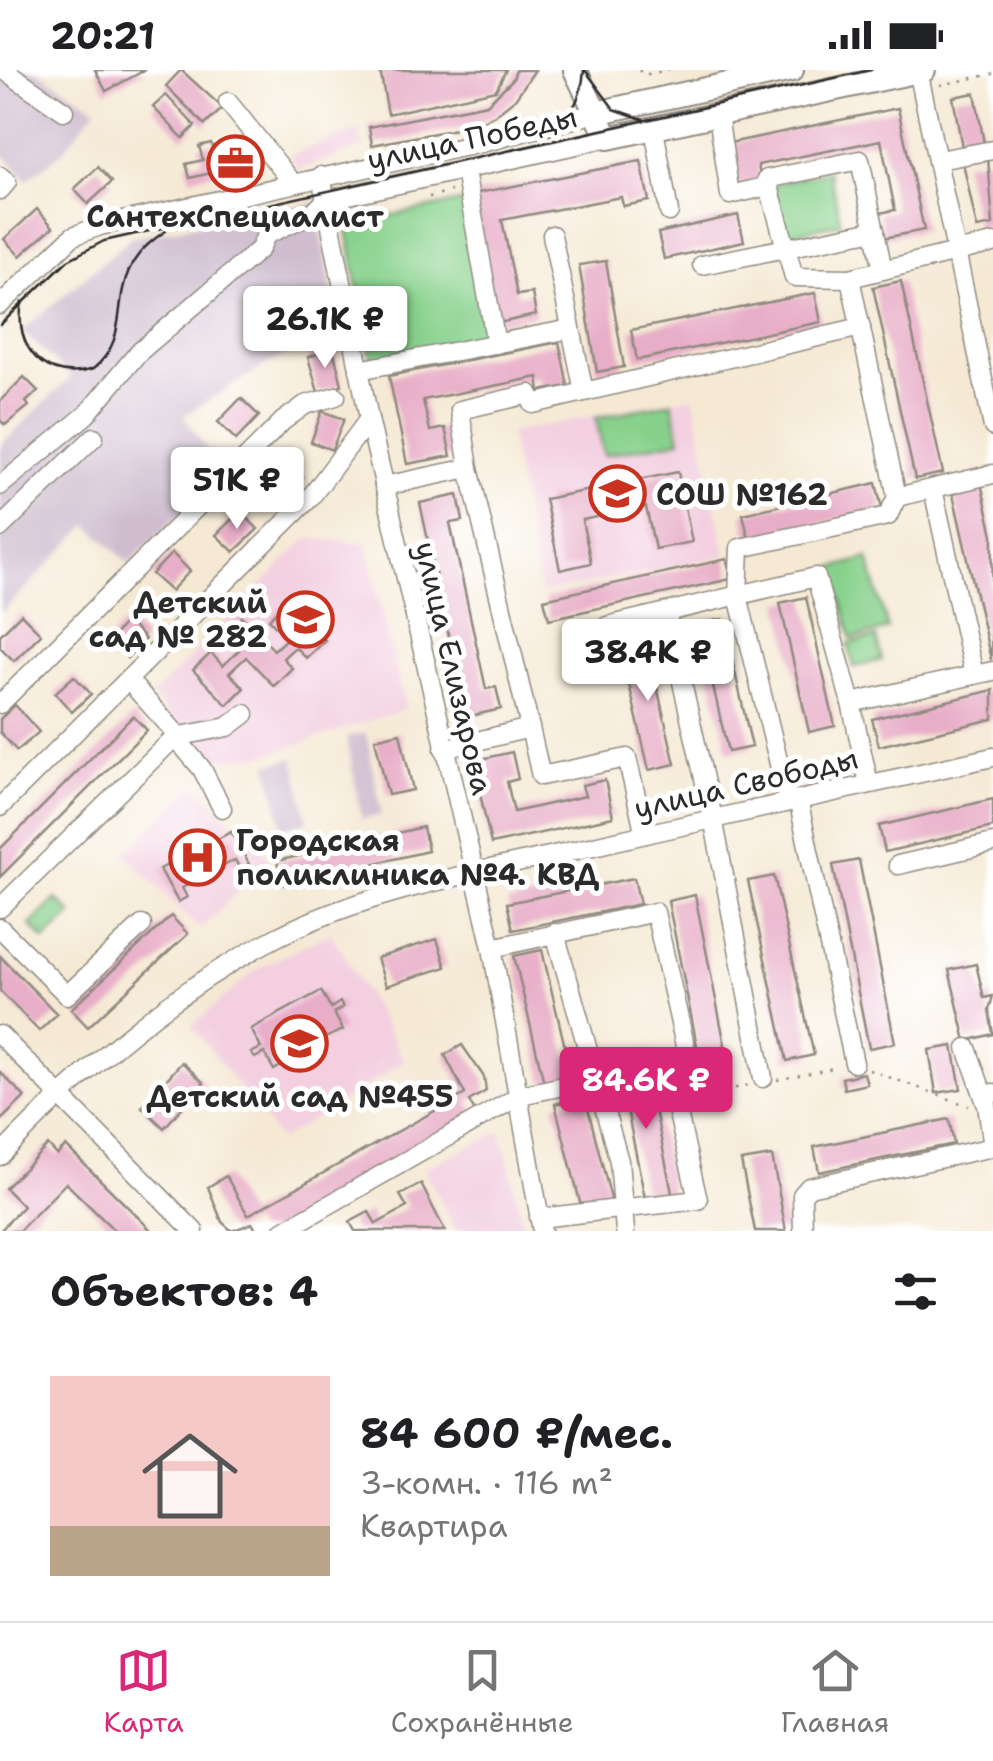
<!DOCTYPE html>
<html lang="ru">
<meta charset="utf-8">
<style>
:root{--surface:#fff;--page:#f2f2f2;--text:#202124;--muted:#757577;--line:#e0e0e0;--accent:#db2777}
body{margin:0;font-family:"Shantell Sans",sans-serif;background:var(--page);color:var(--text);height:100vh;display:flex;flex-direction:column;font-size:38px;white-space:nowrap}
*{box-sizing:border-box;margin:0}
p{font-size:32px;color:var(--muted)}
.icon{flex:none;width:55px;height:55px;fill:none;stroke:currentColor;stroke-width:2;stroke-linecap:round;stroke-linejoin:round}
.map{position:relative;height:1161px;overflow:hidden}
.details{display:flex;flex-direction:column;background:var(--surface);flex:1}
.details>*{flex:none}
.price{position:absolute;translate:-50% -85px;padding:0 22px;border-radius:10px;background:#fff;color:#222;font-size:32px;line-height:65px;filter:drop-shadow(0 2px 5px #0008)}
.price::after{content:'';position:absolute;left:50%;top:60px;width:30px;height:22px;margin-left:-15px;background:inherit;clip-path:polygon(0 0,100% 0,50% 100%)}
.price.selected{background:var(--accent);color:#fff}
ul{padding:0;list-style:none}
li{display:flex;align-items:center;gap:30px;height:250px;padding:0 50px}
li span{display:grid;place-items:center;flex:none;width:280px;height:200px;border-radius:0px;color:#555}
li>.icon{margin-inline-start:auto}
span .icon{width:120px;height:120px;fill:#fffc;stroke-width:1}
li b{font-size:42px}
h2{display:flex;justify-content:space-between;align-items:center;height:120px;padding:0 50px;font-size:42px}
.status{display:flex;justify-content:space-between;align-items:center;height:70px;padding:0 50px;background:var(--surface);direction:ltr}
.status svg{height:28px;fill:currentColor}
.menu{display:flex;justify-content:space-around;align-items:center;height:140px;border-top:2px solid var(--line);background:var(--surface);font-size:28px;color:var(--muted)}
.menu a{display:grid;justify-items:center;gap:5px}
.menu .selected{color:var(--accent)}
.map>svg:first-child{display:block}
</style>
<div class="status"><b>20:21</b><svg viewBox="0 0 49 12"><path d="M0 12V9h3v3zM5 12V6h3v6zM10 12V3h3v9zM15 12V0h3v12zM26 1h20v11H26zM47 4h2v5h-2z"/></svg></div>
<div class="map">
<svg width="993" height="1161" viewBox="0 0 993 1161">
<rect width="100%" height="100%" fill="#fff"/>
<filter id="ink" filterUnits="userSpaceOnUse"><feTurbulence type="fractalNoise" baseFrequency=".01" numOctaves="2"/><feDisplacementMap in="SourceGraphic" scale="20" xChannelSelector="R" yChannelSelector="G"/><feConvolveMatrix kernelMatrix="1 2 1 2 8 2 1 2 1" color-interpolation-filters="sRGB"/></filter>
<filter id="wash" filterUnits="userSpaceOnUse"><feTurbulence type="fractalNoise" baseFrequency=".0048" numOctaves="4" result="noise"/><feDisplacementMap in="SourceGraphic" scale="40" xChannelSelector="R" yChannelSelector="G"/><feGaussianBlur stdDeviation="2.25" result="paint"/><feColorMatrix in="noise" values="0 0 0 0 0 0 0 0 0 0 0 0 0 0 0 0 0 1.4 0 .05"/><feComposite in="paint" operator="in"/></filter>
<g filter="url(#wash)">
<rect width="100%" height="100%" fill="#f5e9d4"/>
<g fill="#f3cfe0">
<polygon points="358,60 363,77 297,100 290,85"/>
<polygon points="693,326 726,486 541,523 509,363"/>
<polygon points="308,468 366,473 406,639 269,684 206,691 152,626"/>
<polygon points="195,714 270,789 200,859 125,784"/>
<polygon points="331,862 405,991 280,1070 192,956 256,900"/>
<polygon points="501,1061 524,1161 456,1161 424,1099"/>
</g>
<g fill="#cfbdcf">
<polygon points="0,0 36,0 96,38 62,82 27,110 0,81"/>
<polygon points="315,133 338,251 183,346 224,402 129,493 88,455 0,544 0,376 71,307 22,261 132,167"/>
<polygon points="366,663 382,745 362,749 346,667"/>
<polygon points="294,688 308,752 283,757 268,694"/>
</g>
<g fill="#88d18c" stroke="#5a7e5c" stroke-width="2.5">
<polygon points="829,101 841,153 784,165 773,114"/>
<polygon points="466,131 492,268 372,291 346,154"/>
<polygon points="672,332 680,370 604,385 596,348"/>
<polygon points="868,488 888,559 852,569 832,498"/>
<polygon points="876,567 882,590 854,597 848,574"/>
<polygon points="56,829 72,844 45,870 30,855"/>
</g>
<g id="blocks">
<g fill="#e8adc7">
<polygon points="95,0 145,0 106,21"/>
<polygon points="181,0 223,38 205,55 166,16"/>
<polygon points="380,0 506,0 496,20 388,44"/>
<polygon points="516,0 535,0 515,29 495,45 472,56 372,75 369,57 487,34 513,9"/>
<polygon points="975,23 985,79 963,83 953,27"/>
<polygon points="166,25 195,56 183,68 153,37"/>
<polygon points="898,38 924,160 884,168 879,143 895,140 881,70 758,95 761,111 734,117 725,74"/>
<polygon points="228,69 248,100 231,104 214,77"/>
<polygon points="211,73 219,101 190,108 186,94 203,90 199,76"/>
<polygon points="988,88 993,155 977,158 963,93"/>
<polygon points="641,91 649,131 623,136 621,127 502,150 517,225 532,223 536,245 494,254 468,125"/>
<polygon points="98,97 112,112 88,134 74,119"/>
<polygon points="37,139 53,157 20,186 4,169"/>
<polygon points="738,145 744,171 664,189 658,163"/>
<polygon points="606,191 624,297 597,302 579,195"/>
<polygon points="901,211 943,403 915,409 873,217"/>
<polygon points="815,223 821,252 637,290 631,260"/>
<polygon points="559,272 568,316 540,321 538,307 423,330 430,361 445,358 451,386 407,394 389,306"/>
<polygon points="333,279 342,315 318,322 308,287"/>
<polygon points="24,307 38,321 26,332 29,336 5,355 0,350 0,331"/>
<polygon points="241,328 259,346 236,370 218,352"/>
<polygon points="322,341 344,349 332,380 311,372"/>
<polygon points="287,390 303,407 283,426 267,409"/>
<polygon points="678,402 692,472 655,479 646,437 582,450 591,493 560,500 545,429"/>
<polygon points="876,413 882,439 749,470 743,444"/>
<polygon points="981,413 993,465 991,590 952,420"/>
<polygon points="458,425 463,451 450,453 486,619 496,617 501,639 466,647 420,433"/>
<polygon points="240,441 258,459 234,482 216,465"/>
<polygon points="172,483 190,501 171,521 152,504"/>
<polygon points="727,489 731,509 549,549 544,529"/>
<polygon points="806,527 835,656 809,662 780,533"/>
<polygon points="287,531 325,570 306,588 295,577 283,588 292,598 274,616 246,587 229,603 244,618 227,635 193,600 211,583 223,596 239,580 223,565 242,547 274,580 287,568 269,549"/>
<polygon points="21,544 41,564 14,591 0,577 0,565"/>
<polygon points="723,549 752,677 728,682 699,554"/>
<polygon points="127,551 145,569 127,588 108,571"/>
<polygon points="646,569 675,694 649,700 620,575"/>
<polygon points="74,606 91,624 72,642 55,623"/>
<polygon points="993,620 993,649 879,676 872,649"/>
<polygon points="15,635 39,662 17,681 0,662 0,649"/>
<polygon points="133,646 147,660 0,807 0,779"/>
<polygon points="400,663 413,720 388,725 375,669"/>
<polygon points="512,682 518,709 507,712 514,742 585,726 582,715 605,710 613,747 491,774 473,691"/>
<polygon points="993,729 993,757 885,782 879,756"/>
<polygon points="423,757 428,781 282,815 277,791"/>
<polygon points="231,762 249,794 240,799 235,790 182,818 187,827 178,832 160,799"/>
<polygon points="859,790 895,973 869,978 833,795"/>
<polygon points="774,806 814,985 787,991 748,811"/>
<polygon points="634,808 640,834 513,860 507,833"/>
<polygon points="695,825 731,1005 704,1010 668,831"/>
<polygon points="171,846 188,864 88,957 71,939"/>
<polygon points="437,869 446,897 386,916 377,888"/>
<polygon points="542,880 572,1007 544,1013 514,886"/>
<polygon points="0,886 57,944 39,961 0,921"/>
<polygon points="976,894 984,928 993,926 989,940 993,964 966,971 949,900"/>
<polygon points="321,921 331,938 340,932 343,937 334,943 343,960 293,982 296,987 274,1000 264,983 255,988 251,983 261,978 251,959"/>
<polygon points="462,975 484,1007 486,1021 469,1031 475,1042 464,1054 273,1161 257,1161 252,1153 232,1161 222,1152 208,1117 226,1106 248,1145 465,1024 445,985"/>
<polygon points="953,976 961,1019 936,1023 929,980"/>
<polygon points="645,991 673,1128 646,1133 618,996"/>
<polygon points="182,992 204,1013 164,1058 142,1037"/>
<polygon points="0,1002 25,1027 0,1051"/>
<polygon points="864,1003 867,1014 844,1019 842,1008"/>
<polygon points="585,1027 612,1133 582,1140 555,1034"/>
<polygon points="949,1049 954,1074 819,1102 814,1077"/>
<polygon points="48,1075 57,1085 66,1076 152,1161 115,1161 66,1113 19,1161 0,1161 23,1136 5,1118"/>
<polygon points="772,1086 786,1161 755,1161 741,1091"/>
<polygon points="421,1114 445,1161 355,1161 350,1152 369,1142 376,1154 407,1137 400,1125"/>
</g>
</g>
</g>
<g filter="url(#ink)">
<use href="#blocks" fill-opacity="0" stroke="#908a80" stroke-width="2.5"/>
<g fill="none" stroke-linecap="round" stroke-linejoin="round">
<defs>
<g id="minor">
<polyline points="4,0 64,41"/>
<polyline points="918,0 993,357"/>
<polyline points="228,32 293,113"/>
<polyline points="718,45 730,125 769,116"/>
<polyline points="654,59 669,142"/>
<polyline points="938,90 993,80"/>
<polyline points="465,101 496,274"/>
<polyline points="0,106 7,112 0,120"/>
<polyline points="321,106 369,349 492,878 542,1161"/>
<polyline points="326,130 608,68"/>
<polyline points="552,165 584,322"/>
<polyline points="993,173 850,208 897,427 993,404"/>
<polyline points="702,195 875,160"/>
<polyline points="850,208 794,207 767,109 860,90 883,200"/>
<polyline points="0,235 73,166 100,156 481,73 596,43"/>
<polyline points="359,300 571,259"/>
<polyline points="469,398 530,658"/>
<polyline points="0,416 86,345 138,283 260,179 266,165 313,143 326,130"/>
<polyline points="384,416 469,398 460,340 530,324 533,334 861,257"/>
<polyline points="933,419 974,605 993,601"/>
<polyline points="0,458 94,367"/>
<polyline points="666,542 713,748 763,1008"/>
<polyline points="607,556 816,507 851,633"/>
<polyline points="0,634 283,351 305,335 336,326"/>
<polyline points="175,667 202,699 222,738"/>
<polyline points="175,667 228,657 245,644"/>
<polyline points="444,679 530,658 541,706 627,688 645,764"/>
<polyline points="869,714 851,633 974,605"/>
<polyline points="798,729 854,993"/>
<polyline points="788,731 738,526 740,478 888,446 897,427"/>
<polyline points="0,737 310,428 369,349"/>
<polyline points="898,795 993,773"/>
<polyline points="0,838 175,667 174,661 128,610"/>
<polyline points="0,858 67,925 142,855"/>
<polyline points="555,863 619,1091 625,1161"/>
<polyline points="492,878 655,842 690,998 669,1005 698,1130 539,1148"/>
<polyline points="0,965 194,1161"/>
<polyline points="967,978 986,1033"/>
<path d="M0,1086C82,1000 173,920 279,866C365,822 470,804 563,783C706,750 849,718 993,687"/>
<polyline points="283,1161 521,1025 596,1009"/>
<polyline points="803,1161 802,1125 809,1117 993,1077 986,1027 993,1023"/>
</g>
<g id="major">
<polyline points="575,0 608,68 924,0"/>
<polyline points="596,43 792,0"/>
</g>
</defs>
<use href="#minor" stroke="#908a80" stroke-width="21"/>
<use href="#major" stroke="#908a80" stroke-width="26"/>
<g stroke="#908a80" stroke-width="2.5" stroke-dasharray="2.5 8" stroke-linecap="butt">
<polyline points="639,0 643,5 669,0"/>
<polyline points="940,15 993,4"/>
<polyline points="429,127 451,121"/>
<polyline points="869,1000 969,1036"/>
<polyline points="777,1010 838,997"/>
<polyline points="700,1011 710,1024 750,1015"/>
</g>
<use href="#minor" stroke="#fff" stroke-width="18"/>
<use href="#major" stroke="#fff" stroke-width="22"/>
<g stroke="#2b2b2b" stroke-width="2.5">
<polyline points="585,0 614,39 643,49"/>
<path d="M543,68C568,53 582,30 584,0"/>
<path d="M22,232C13,278 46,314 93,299C142,259 94,206 166,161"/>
<polyline points="0,255 68,190 104,171 871,0"/>
</g>
</g>
</g>
<defs>
<symbol id="office-ring" viewBox="-11 -11 22 22"><circle r="9.5" fill="#fff" stroke="#c8321e" stroke-width="1.5"/><path d="M-6-3h4V-5.5h4V-3h4V5H-6ZM-1-4.5V-3h2v-1.5ZM-6 0V1H6V0Z" fill="#c8321e"/></symbol>
<symbol id="school-ring" viewBox="-11 -11 22 22"><circle r="9.5" fill="#fff" stroke="#c8321e" stroke-width="1.5"/><path d="M0-5L7-2L0 1L-7-2ZM-4 1L0 2.5L4 1V4Q0 6-4 4Z" fill="#c8321e"/></symbol>
<symbol id="hospital-ring" viewBox="-11 -11 22 22"><circle r="9.5" fill="#fff" stroke="#c8321e" stroke-width="1.5"/><path d="M-5-5h3v3.5h4V-5h3V5h-3V1.5h-4V5h-3Z" fill="#c8321e"/></symbol>
</defs>
<g fill-rule="evenodd">
<use href="#office-ring" x="204" y="62" width="63" height="63"/>
<use href="#school-ring" x="586" y="392" width="63" height="63"/>
<use href="#school-ring" x="274" y="518" width="63" height="63"/>
<use href="#hospital-ring" x="166" y="756" width="63" height="63"/>
<use href="#school-ring" x="268" y="942" width="63" height="63"/>
</g>
<g text-anchor="middle" dominant-baseline="central" stroke-width="10" stroke-linejoin="round" paint-order="stroke">
<g font-size="30" fill="#2b2b2b" stroke="#fff">
<text transform="translate(472 68) rotate(-12)">улица Победы</text>
<text transform="translate(454 598) rotate(77)">улица Елизарова</text>
<text transform="translate(746 713) rotate(-13)">улица Свободы</text>
</g>
<g font-size="30" font-weight="bold" fill="#2b2b2b" stroke="#fff">
<text x="235" y="146">СантехСпециалист</text>
<text x="656" y="424" text-anchor="start">СОШ №162</text>
<text x="267" y="532" text-anchor="end">Детский<tspan x="267" dy="34">сад № 282</tspan></text>
<text x="236" y="770" text-anchor="start">Городская<tspan x="236" dy="34">поликлиника №4. КВД</tspan></text>
<text x="300" y="1026">Детский сад №455</text>
</g>
</g>
</svg>
<b class="price" style="left:325px;top:301px">26.1K ₽</b>
<b class="price" style="left:237px;top:462px">51K ₽</b>
<b class="price" style="left:648px;top:634px">38.4K ₽</b>
<b class="price selected" style="left:646px;top:1062px">84.6K ₽</b>
</div>
<section class="details">
<h2>Объектов: 4<svg class="icon" aria-label="filters" viewBox="0 0 24 24"><path d="M4 7h16M4 17h16"/><circle cx="9" cy="7" r="2"/><circle cx="15" cy="17" r="2"/></svg></h2>
<ul>
<li><span style="background:linear-gradient(#f6c9c9 75%,#b9a48a 0)"><svg class="icon" aria-label="home" viewBox="0 0 24 24"><path d="M3 11l9-7 9 7M6 9v11h12V9"/></svg></span><div><b>84 600 ₽/мес.</b><p>3-комн. · 116 m²</p><p>Квартира</p></div></li>
</ul>
</section>
<nav class="menu">
<a class="selected"><svg class="icon" aria-label="map" viewBox="0 0 24 24"><path d="M3 6l6-2 6 2 6-2v14l-6 2-6-2-6 2zM9 4v14M15 6v14"/></svg>Карта</a>
<a><svg class="icon" aria-label="saved" viewBox="0 0 24 24"><path d="M7 4h10v16l-5-4-5 4z"/></svg>Сохранённые</a>
<a><svg class="icon" aria-label="home" viewBox="0 0 24 24"><path d="M3 11l9-7 9 7M6 9v11h12V9"/></svg>Главная</a>
</nav>
